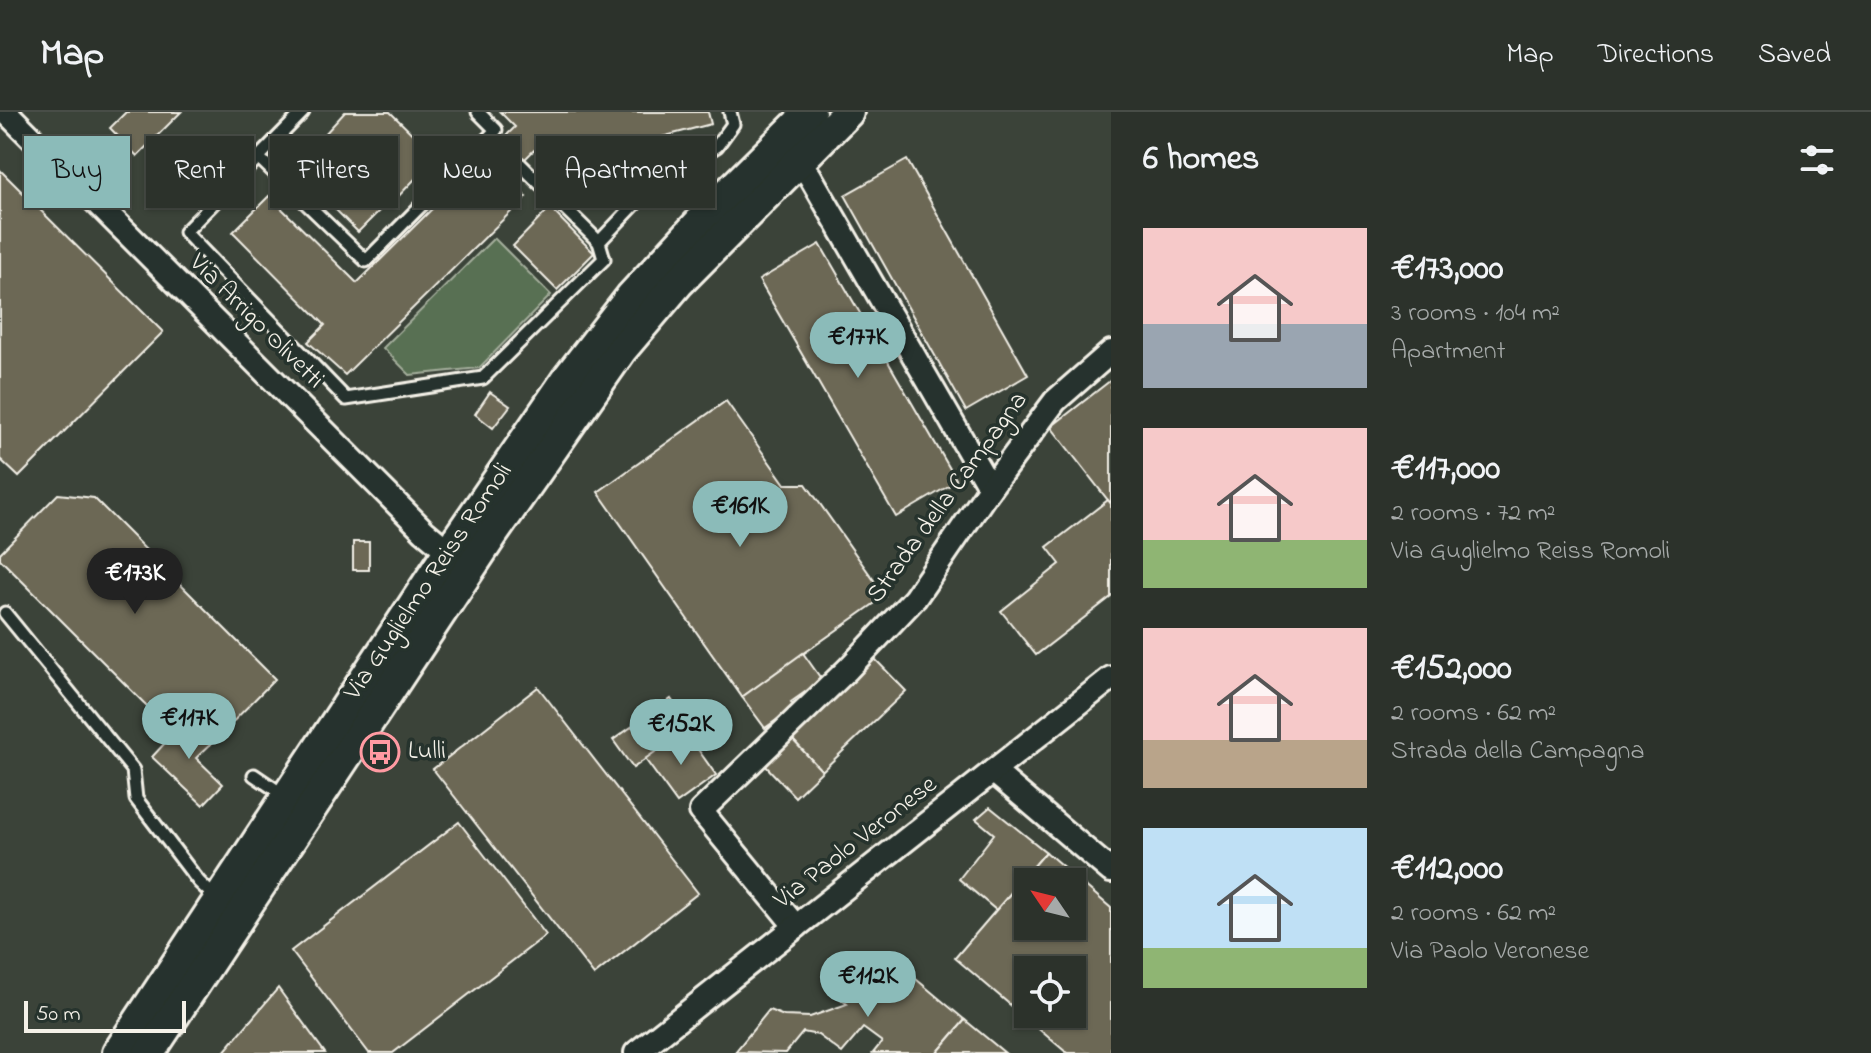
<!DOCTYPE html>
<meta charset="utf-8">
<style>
:root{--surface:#2c322b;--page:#383e37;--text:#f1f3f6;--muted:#a6aaa9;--line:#484d47;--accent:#8bbbb9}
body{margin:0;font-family:"Indie Flower",sans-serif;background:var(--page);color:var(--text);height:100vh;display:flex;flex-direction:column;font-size:30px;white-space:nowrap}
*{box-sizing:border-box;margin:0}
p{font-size:26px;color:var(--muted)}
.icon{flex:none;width:44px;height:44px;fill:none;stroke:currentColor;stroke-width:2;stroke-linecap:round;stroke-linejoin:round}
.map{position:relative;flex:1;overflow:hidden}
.side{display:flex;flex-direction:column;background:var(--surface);width:760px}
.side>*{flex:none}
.hud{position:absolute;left:24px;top:24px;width:760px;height:72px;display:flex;gap:16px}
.needle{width:52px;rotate:305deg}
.fabs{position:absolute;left:1014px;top:756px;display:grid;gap:16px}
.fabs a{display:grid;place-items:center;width:72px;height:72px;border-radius:0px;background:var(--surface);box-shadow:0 2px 6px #0004,0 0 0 2px var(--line);font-size:40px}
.scale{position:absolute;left:24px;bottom:20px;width:162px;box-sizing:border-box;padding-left:8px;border:4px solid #f4f1e8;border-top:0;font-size:22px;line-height:28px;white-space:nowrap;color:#f4f1e8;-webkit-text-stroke:6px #26332d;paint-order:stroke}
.price{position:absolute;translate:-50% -68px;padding:0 18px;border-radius:28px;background:var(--accent);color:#111;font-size:26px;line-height:52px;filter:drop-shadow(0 2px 4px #0008)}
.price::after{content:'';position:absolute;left:50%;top:48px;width:24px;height:18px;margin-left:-12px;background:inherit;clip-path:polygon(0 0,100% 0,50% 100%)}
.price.current{background:#222;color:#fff}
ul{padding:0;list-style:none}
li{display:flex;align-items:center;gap:24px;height:200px;padding:0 32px}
li span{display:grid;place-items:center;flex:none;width:224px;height:160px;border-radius:0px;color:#555}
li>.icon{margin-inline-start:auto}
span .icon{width:96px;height:96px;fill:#fffc;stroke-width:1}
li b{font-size:34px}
h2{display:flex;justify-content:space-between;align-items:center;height:96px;padding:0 32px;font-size:34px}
.pill{padding:0 28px;border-radius:0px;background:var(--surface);box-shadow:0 2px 6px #0004,0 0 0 2px var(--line);font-size:28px;line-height:72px}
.pill.current{background:var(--accent);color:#111}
header{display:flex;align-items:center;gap:48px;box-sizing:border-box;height:112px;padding:0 40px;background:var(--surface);border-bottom:2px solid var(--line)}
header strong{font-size:38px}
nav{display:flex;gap:44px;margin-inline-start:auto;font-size:28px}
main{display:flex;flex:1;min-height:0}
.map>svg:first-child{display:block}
</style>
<header>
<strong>Map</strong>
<nav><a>Map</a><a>Directions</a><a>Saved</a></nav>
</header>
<main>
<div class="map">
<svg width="1111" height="941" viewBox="0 0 1111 941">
<rect width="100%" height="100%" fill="#3b4339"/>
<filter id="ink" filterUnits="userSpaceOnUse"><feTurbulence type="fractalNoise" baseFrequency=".0125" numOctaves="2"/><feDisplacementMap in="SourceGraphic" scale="16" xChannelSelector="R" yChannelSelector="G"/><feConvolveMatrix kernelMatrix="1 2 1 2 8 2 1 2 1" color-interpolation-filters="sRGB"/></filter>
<g filter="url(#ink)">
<polygon fill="#596f53" stroke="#a6b09e" stroke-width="2" points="494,126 551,183 479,256 410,263 383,236"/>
<g fill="#6c6755" stroke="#f4f1e8" stroke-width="2" fill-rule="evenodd">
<polygon points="126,0 181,0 137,44 110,16"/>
<polygon points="345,0 390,0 436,45 391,92 323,24"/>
<polygon points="500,0 708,0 711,12 552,54 534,38 507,65 526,85 345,263 308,230 325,213 233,120 269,84 357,171 515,15"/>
<polygon points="907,48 1028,263 966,299 845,83"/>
<polygon points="0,58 163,220 19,365 0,347"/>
<polygon points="352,58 386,92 358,120 324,86"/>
<polygon points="550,96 594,141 557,178 513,134"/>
<polygon points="820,132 957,369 896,405 759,168"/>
<polygon points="1111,268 1111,392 1051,315"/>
<polygon points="490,280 510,294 493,316 475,302"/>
<polygon points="726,289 785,372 806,372 885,484 742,585 598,380"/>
<polygon points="58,382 94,386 275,567 213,630 189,605 173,620 0,447 0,441"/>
<polygon points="1108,388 1111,392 1111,485 1036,543 1001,499 1060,452 1047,435"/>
<rect x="353" y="430" width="16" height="28"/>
<polygon points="803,541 822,568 791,590 795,595 765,616 742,585"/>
<polygon points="874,546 906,579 822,659 790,625"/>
<polygon points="538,575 698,781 594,863 433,657"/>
<polygon points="671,587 691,615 633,656 613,628"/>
<polygon points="189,605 213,630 196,646 223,672 203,693 152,645"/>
<polygon points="685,619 716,663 677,691 645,647"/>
<polygon points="790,625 822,659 795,685 763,651"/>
<polygon points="990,695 1046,740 996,798 959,767 994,722 976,707"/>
<polygon points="459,710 546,823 393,941 369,941 291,839"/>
<path d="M1046,740L1111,796V941H1067L955,846ZM1028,770H1072V814H1028ZM1028,858H1072V902H1028Z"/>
<polygon points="886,842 965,908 937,941 873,941 882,930 863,916 842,941 818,923 803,920 786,941 735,940 769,898 784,904 810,905 847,892 838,885 847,878 856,885 862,881 877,862"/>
<polygon points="278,876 325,941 223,941"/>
<polygon points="965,908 1005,941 937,941"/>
</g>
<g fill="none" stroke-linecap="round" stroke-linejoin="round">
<defs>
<g id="service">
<polyline points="303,0 185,120 346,287 483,266 604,147 599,130 679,46 704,42 717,34 733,12 730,0"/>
<polyline points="258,45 366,149 496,18 478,0"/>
<polyline points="520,52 599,130"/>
<polyline points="5,501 133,658 136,687 199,770 217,787"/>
<polyline points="254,663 285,684"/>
</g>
<g id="minor">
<polyline points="6,0 424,419 460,449"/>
<polyline points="790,41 810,64 990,376"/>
<polyline points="993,659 1111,759"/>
<polyline points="796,815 701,699 848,557 915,486 990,376 1055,289 1111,240"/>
<polyline points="636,941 1111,566"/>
</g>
<g id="secondary">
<polyline points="118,941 448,441 568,266 631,185 714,95 810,0"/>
<polyline points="149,941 492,423 622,237 678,171 848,0"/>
</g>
</defs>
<use href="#service" stroke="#f4f1e8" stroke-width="17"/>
<use href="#minor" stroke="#f4f1e8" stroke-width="28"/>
<use href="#secondary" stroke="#f4f1e8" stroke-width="36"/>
<use href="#service" stroke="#26332d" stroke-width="11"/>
<use href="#minor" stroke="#26332d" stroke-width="22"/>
<use href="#secondary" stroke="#26332d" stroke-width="30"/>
</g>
</g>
<defs>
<symbol id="bus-ring" viewBox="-11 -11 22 22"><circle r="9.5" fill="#26332d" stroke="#ff9aa2" stroke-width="1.5"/><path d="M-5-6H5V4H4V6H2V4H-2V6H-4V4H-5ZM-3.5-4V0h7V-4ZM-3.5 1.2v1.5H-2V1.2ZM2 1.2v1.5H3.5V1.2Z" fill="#ff9aa2"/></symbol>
</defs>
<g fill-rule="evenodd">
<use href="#bus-ring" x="358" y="618" width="44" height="44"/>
</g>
<g text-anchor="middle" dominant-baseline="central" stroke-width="7" stroke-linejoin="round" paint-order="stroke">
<g font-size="26" fill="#f4f1e8" stroke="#26332d">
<text transform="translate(256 210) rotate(45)">Via Arrigo Olivetti</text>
<text transform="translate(948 386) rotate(-54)">Strada della Campagna</text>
<text transform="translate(429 470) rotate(-56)">Via Guglielmo Reiss Romoli</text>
<text transform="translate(856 731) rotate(-38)">Via Paolo Veronese</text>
</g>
<g font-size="26" fill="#f4f1e8" stroke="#26332d" text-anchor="start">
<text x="408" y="640">Lulli</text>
</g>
</g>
</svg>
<div class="fabs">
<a><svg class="needle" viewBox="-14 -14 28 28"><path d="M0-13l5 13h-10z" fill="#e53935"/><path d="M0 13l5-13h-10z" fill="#a6aaa9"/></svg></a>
<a><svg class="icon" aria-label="locate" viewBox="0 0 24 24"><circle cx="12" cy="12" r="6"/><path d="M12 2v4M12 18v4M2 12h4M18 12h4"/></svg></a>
</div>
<div class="scale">50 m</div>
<b class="price" style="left:858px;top:268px">€177K</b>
<b class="price" style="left:740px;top:437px">€161K</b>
<b class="price current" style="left:135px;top:504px">€173K</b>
<b class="price" style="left:189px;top:649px">€117K</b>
<b class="price" style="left:681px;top:655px">€152K</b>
<b class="price" style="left:868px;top:907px">€112K</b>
<div class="hud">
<a class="pill current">Buy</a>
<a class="pill">Rent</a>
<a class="pill">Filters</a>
<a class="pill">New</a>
<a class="pill">Apartment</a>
</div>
</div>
<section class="side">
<h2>6 homes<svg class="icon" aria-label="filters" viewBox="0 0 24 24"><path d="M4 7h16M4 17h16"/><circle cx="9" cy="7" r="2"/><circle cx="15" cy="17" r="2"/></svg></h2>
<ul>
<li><span style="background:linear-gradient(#f6c9c9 60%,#9aa5b1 0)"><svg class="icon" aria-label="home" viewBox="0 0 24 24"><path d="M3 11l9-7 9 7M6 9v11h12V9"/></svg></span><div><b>€173,000</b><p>3 rooms · 104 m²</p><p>Apartment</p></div></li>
<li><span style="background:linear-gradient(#f6c9c9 70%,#8fb573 0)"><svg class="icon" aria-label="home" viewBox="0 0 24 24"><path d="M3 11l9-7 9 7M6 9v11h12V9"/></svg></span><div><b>€117,000</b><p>2 rooms · 72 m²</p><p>Via Guglielmo Reiss Romoli</p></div></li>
<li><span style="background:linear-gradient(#f6c9c9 70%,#b9a48a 0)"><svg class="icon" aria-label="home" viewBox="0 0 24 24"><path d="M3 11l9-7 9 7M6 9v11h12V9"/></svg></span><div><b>€152,000</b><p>2 rooms · 62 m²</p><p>Strada della Campagna</p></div></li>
<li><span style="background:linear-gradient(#bfe0f5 75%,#8fb573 0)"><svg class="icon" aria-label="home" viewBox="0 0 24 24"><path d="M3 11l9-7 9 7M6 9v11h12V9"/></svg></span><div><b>€112,000</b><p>2 rooms · 62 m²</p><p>Via Paolo Veronese</p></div></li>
</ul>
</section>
</main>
